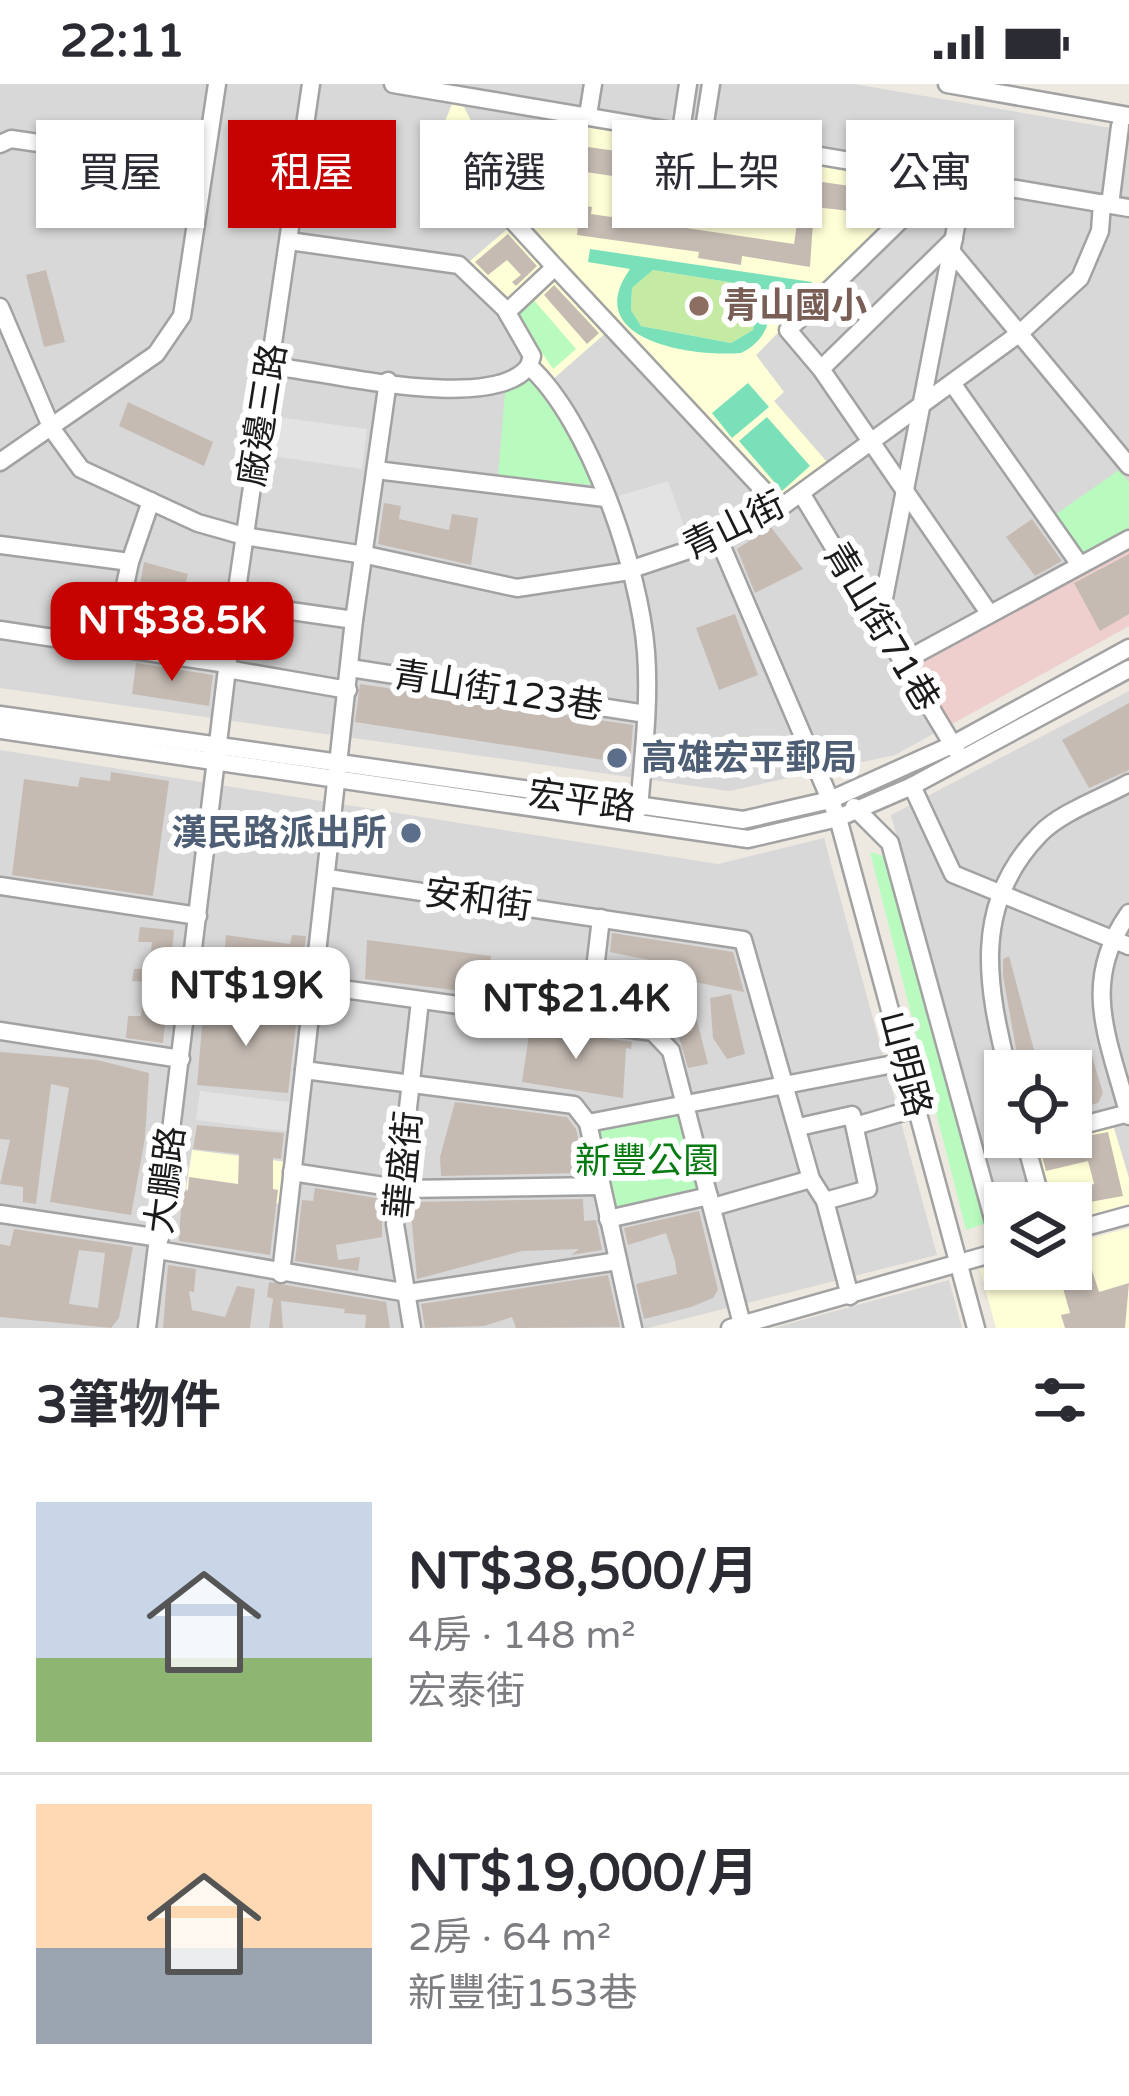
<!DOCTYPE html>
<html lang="zh-TW">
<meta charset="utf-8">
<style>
:root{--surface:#fff;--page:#f2f2f3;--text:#2b2b33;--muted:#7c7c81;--line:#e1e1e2;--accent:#c60200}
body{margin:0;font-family:"Varela Round","Noto Sans TC",sans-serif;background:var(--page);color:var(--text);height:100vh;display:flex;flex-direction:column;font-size:45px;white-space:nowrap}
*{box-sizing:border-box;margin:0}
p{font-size:39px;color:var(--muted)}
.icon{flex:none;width:66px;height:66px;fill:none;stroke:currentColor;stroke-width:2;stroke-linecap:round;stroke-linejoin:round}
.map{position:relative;height:1244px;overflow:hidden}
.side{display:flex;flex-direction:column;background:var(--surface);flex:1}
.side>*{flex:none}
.guide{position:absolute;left:36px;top:36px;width:1059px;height:108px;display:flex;gap:24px}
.tools{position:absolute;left:984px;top:966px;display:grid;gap:24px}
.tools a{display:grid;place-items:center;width:108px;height:108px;border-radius:0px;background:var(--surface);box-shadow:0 3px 9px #0004;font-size:60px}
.price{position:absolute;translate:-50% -102px;padding:0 27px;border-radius:24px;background:#fff;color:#222;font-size:39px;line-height:78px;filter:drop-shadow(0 3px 6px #0008)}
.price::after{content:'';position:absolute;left:50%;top:72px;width:36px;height:27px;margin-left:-18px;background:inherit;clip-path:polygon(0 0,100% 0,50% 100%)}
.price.active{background:var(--accent);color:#fff}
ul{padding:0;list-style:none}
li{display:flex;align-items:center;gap:36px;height:300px;padding:0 36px}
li+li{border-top:3px solid var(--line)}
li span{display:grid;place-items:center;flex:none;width:336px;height:240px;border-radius:0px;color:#555}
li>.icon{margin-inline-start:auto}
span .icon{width:144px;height:144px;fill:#fffc;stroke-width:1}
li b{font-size:51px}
h2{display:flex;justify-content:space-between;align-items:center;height:144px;padding:0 36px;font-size:51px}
.tag{padding:0 42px;border-radius:0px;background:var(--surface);box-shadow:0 3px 9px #0004;font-size:42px;line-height:108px}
.tag.active{background:var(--accent);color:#fff}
.status{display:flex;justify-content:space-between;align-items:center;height:84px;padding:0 60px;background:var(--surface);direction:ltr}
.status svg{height:33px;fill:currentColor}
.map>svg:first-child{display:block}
</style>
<div class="status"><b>22:11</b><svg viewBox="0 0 49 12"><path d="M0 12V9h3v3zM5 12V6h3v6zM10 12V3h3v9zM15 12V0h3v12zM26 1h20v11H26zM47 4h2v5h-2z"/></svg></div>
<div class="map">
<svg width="1129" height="1244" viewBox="0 0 1129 1244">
<rect width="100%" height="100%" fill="#ede9e0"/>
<g fill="#d9d8d8" fill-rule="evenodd">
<polygon points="0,0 854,0 1129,47 1129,542 895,671 729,707 0,604"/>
<path d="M1129,607V1123L1005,1119V1148L891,731ZM1005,987H1071V1053H1005Z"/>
<polygon points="0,666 718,780 824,754 937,1171 648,1244 0,1244"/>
<polygon points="949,1196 962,1244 773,1244"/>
</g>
<polygon fill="#efcfcd" points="1129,455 1129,542 943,645 902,578"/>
<g fill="#ffffd7">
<polygon points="452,20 464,23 475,45 547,113 559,38 918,99 890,135 756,271 784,308 774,317 827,378 779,414 465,72 444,40"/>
<polygon points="514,139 608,247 552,296 463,183"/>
<polygon points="1113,1041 1129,1094 1129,1127 1071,1142 1071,1119 1046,1119 1032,1059"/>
<polygon points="192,1066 287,1078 280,1120 186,1105"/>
<polygon points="1129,1144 1129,1244 996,1244 980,1185 1005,1178 1005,1185 1071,1185 1071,1160"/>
</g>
<polygon fill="#c5eaa3" points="653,186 741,200 758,221 753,246 731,259 641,242 631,226 632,204"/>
<g fill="#b9fbbf">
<polygon points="532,214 576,265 553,285 515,229"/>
<polygon points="530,295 577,359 593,401 498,392 505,308"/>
<polygon points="1119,386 1129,398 1129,450 1084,475 1055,431"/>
<polygon points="870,768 884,772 989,1138 966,1146"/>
<polygon points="680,1028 699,1108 615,1127 596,1047"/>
</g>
<g fill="#7ae0ba" fill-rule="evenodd">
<path d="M590,165L812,198L811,214L765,207C776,232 766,257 741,269C694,273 579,257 630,185L588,178ZM653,186L741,200L758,221L753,246L731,259L641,242L631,226L632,204Z"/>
<polygon points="748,299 769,323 732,354 712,329"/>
<polygon points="767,333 810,382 782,407 739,357"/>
</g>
<g fill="#e3e3e3">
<polygon points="270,332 367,345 362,385 265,371"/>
<polygon points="668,397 689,456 630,477 609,415"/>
<polygon points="200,1007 296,1019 293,1048 196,1036"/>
</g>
<g fill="#c5bbb3" fill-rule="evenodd">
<polygon points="574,61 700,79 701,73 755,81 754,88 891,108 887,131 814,123 810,183 742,172 741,181 698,174 699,168 577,151 579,133 567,131 568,119 592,123 591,130 794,160 800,119 585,88 585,82 572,80"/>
<polygon points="508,150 537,182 516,202 512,198 521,191 507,176 488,191 475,178"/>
<polygon points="46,186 65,258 44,263 26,191"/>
<polygon points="554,201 599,249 587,260 544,211"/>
<polygon points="128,318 213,358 204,382 119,342"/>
<polygon points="384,419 401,422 399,435 449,446 452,430 478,434 471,481 378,460"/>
<polygon points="1032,435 1062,477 1035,492 1006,453"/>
<polygon points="771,443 803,485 755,509 737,465"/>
<polygon points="1129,470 1129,530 1100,547 1074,499"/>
<polygon points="144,478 188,490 184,505 140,500"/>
<polygon points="735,530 758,591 719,606 696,544"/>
<polygon points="136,579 213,591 209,622 132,610"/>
<polygon points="360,600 633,641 630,680 355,638"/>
<polygon points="1129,619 1129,686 1089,704 1062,656"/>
<polygon points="111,688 169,697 153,812 12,791 24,695 78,703 80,693 110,697"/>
<polygon points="140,843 174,846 163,959 126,954 128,932 141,932 145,898 132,897 134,885 149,885 152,858 138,858"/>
<polygon points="612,849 733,868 744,908 690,897 679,885 664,882 661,915 606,905 608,883 659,878 610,868"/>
<polygon points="226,851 290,860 292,851 306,852 303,877 287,884 224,876"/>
<polygon points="367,856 491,872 485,910 365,895"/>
<polygon points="1009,872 1038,981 1091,969 1103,1009 1098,1019 1071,1026 1071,987 1020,987 1003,892 1003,875"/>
<polygon points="550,878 582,883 577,914 569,923 543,920"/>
<polygon points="731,910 745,970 727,975 713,954 710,914"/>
<polygon points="692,917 708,980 688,984 670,922"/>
<polygon points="204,919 297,933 288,1009 197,1001"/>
<polygon points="530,944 632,958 631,965 626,964 623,1014 522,998"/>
<polygon points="0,968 97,976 149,989 145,1054 131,1131 50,1118 69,1004 51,1000 36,1120 23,1118 23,1103 0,1100 10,1056 0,1055"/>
<polygon points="455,1018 567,1033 576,1045 586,1089 441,1092 440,1073"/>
<polygon points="197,1041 284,1049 281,1075 273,1074 273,1105 278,1106 270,1171 179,1157 182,1106 188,1107 189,1093 238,1100 239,1070 193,1065"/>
<polygon points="1108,1048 1123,1112 1079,1120 1073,1105 1094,1100 1088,1077 1046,1087 1039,1061"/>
<polygon points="315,1104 382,1115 382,1153 336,1161 338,1176 360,1173 358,1187 295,1177 302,1116 313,1117"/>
<polygon points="583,1115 584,1137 596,1136 602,1166 571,1171 579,1165 522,1167 417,1195 410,1118"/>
<polygon points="699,1127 718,1206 713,1214 691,1223 644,1235 636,1200 677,1190 675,1177 666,1149 628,1161 624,1144"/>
<path d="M14,1145L133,1163L119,1234L111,1244L0,1233V1160L10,1162ZM79,1166L105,1169L98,1224L69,1220Z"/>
<polygon points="1090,1180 1099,1208 1129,1199 1125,1244 1065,1244 1061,1231 1070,1229 1061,1197 1072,1193 1070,1186"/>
<polygon points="168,1181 196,1185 194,1208 189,1207 192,1226 225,1233 237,1202 255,1205 250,1244 163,1244"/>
<polygon points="608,1191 620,1243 516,1244 512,1233 484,1242 425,1244 421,1220"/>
<polygon points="269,1198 386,1218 390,1244 365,1244 366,1231 344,1229 345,1225 281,1217 283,1244 269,1244 273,1215 267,1213"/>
</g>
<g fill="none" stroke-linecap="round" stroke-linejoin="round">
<defs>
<g id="minor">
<polyline points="393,0 1129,124"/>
<polyline points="947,0 1129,32"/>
<polyline points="588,31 593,0"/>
<polyline points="681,47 688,0"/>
<polyline points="703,51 711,0"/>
<polyline points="0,60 11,55 204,83"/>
<polyline points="456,98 469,89 555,183 507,228"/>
<polyline points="1110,121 1120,42"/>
<polyline points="954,155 821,285 989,529"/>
<path d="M289,157L459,181L505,225L532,272L529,282C590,337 640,487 646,568C650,620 643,673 639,725L633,729"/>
<polyline points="951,167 1129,382"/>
<polyline points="555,183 780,424"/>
<polyline points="0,223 52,345 81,385 198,439 244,452 371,472 517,504 623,488 719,456 780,424 1020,249 1080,194 1100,147 1102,119"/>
<path d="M271,282C328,288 493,330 529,282"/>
<polyline points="821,285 788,246 906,131 932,91"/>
<polyline points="952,299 1080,481"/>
<polyline points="0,378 156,270 182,232 217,0"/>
<polyline points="376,386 605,414"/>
<polyline points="801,409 956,666"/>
<polyline points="719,456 838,734 976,1244"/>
<polyline points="0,461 130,478"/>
<polyline points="235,519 354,536"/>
<polyline points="879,540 965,96"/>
<polyline points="0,546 227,580"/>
<polyline points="112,563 130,478 151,417"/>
<polyline points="902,578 1129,455"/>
<polyline points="350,584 646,630"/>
<polyline points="227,585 348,606"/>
<polyline points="0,631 743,736 830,716 952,661 1129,564"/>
<polyline points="0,646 748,755 838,734 912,702 1129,585"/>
<polyline points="912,702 953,790 1129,862"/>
<polyline points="854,723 890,759 1002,1167"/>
<polyline points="328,794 743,856 811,1095 713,1123"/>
<polyline points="0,802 198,832"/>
<path d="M1129,829C1079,900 1109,955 1129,1032"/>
<polyline points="191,884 653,948 671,967 743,1244"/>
<polyline points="589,937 601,834"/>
<polyline points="0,947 181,975"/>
<polyline points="304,986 354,536 388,297"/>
<path d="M1008,987C987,902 971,821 1040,750C1061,728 1102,714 1129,699"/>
<polyline points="588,1039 904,978"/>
<polyline points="855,1042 917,1024"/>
<polyline points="799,1043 852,1031 868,1105 825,1117"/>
<polyline points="1071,1044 1129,1029"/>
<polyline points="1024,1053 1042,1119"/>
<polyline points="292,1088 403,1105 601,1102"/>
<polyline points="811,1095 825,1117 850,1212"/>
<polyline points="0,1130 160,1154"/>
<polyline points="608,1135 709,1112"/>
<polyline points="1071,1147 1129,1131"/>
<polyline points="158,1166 408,1209 618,1177"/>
<polyline points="281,1190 304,986 574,1021 588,1039 633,1244"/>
<polyline points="147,1244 235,519 311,0"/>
<polyline points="412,1244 395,1140 420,917"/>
<polyline points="730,1244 1005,1166"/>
</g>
</defs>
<use href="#minor" stroke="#a2a2a2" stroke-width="21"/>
<use href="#minor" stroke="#fff" stroke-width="16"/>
</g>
<circle fill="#8d6e63" stroke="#fff" stroke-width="4.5" cx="699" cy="222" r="12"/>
<g fill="#5c6f8a" stroke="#fff" stroke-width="4.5">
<circle cx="617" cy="674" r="12"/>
<circle cx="411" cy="749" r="12"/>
</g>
<g text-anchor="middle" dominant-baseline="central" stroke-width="12" stroke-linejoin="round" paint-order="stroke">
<g font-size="36" font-weight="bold" fill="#785e54" stroke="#fff" text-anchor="start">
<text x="723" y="222">青山國小</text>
</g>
<g font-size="36" fill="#1b1b1b" stroke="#fff">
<text transform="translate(263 331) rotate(-81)">廠邊三路</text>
<text transform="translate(734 442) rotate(-26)">青山街</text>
<text transform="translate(881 543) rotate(59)">青山街71巷</text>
<text transform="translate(498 607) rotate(9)">青山街123巷</text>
<text transform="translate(582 717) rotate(8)">宏平路</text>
<text transform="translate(478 816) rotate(8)">安和街</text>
<text transform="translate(905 980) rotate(75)">山明路</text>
<text transform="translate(404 1081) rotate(-84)">華盛街</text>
<text transform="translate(166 1096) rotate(-83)">大鵬路</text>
</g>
<g font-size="36" font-weight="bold" fill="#4e5e75" stroke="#fff" text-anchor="start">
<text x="641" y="674">高雄宏平郵局</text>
<text x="387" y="749" text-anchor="end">漢民路派出所</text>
</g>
<g font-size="36" fill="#077a12" stroke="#fff">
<text x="647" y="1077">新豐公園</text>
</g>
</g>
</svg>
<div class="tools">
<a><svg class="icon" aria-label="locate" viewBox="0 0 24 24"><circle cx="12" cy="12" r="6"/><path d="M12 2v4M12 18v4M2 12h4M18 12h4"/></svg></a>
<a><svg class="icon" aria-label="layers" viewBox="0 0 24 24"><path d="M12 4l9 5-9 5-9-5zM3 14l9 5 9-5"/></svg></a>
</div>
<b class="price active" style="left:172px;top:600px">NT$38.5K</b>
<b class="price" style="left:246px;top:965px">NT$19K</b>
<b class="price" style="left:576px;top:978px">NT$21.4K</b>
<div class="guide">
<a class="tag">買屋</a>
<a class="tag active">租屋</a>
<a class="tag">篩選</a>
<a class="tag">新上架</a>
<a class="tag">公寓</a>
</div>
</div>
<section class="side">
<h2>3筆物件<svg class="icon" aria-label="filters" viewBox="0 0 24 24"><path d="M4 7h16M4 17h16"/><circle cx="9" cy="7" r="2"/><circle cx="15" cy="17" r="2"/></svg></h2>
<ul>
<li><span style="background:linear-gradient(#c9d6e8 65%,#8fb573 0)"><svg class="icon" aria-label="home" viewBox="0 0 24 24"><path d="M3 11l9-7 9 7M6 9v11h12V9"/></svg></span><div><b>NT$38,500/月</b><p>4房 · 148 m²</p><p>宏泰街</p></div></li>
<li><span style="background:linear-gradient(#ffd9b3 60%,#9aa5b1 0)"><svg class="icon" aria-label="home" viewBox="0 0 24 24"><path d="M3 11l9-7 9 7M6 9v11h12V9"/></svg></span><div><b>NT$19,000/月</b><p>2房 · 64 m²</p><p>新豐街153巷</p></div></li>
</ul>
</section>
